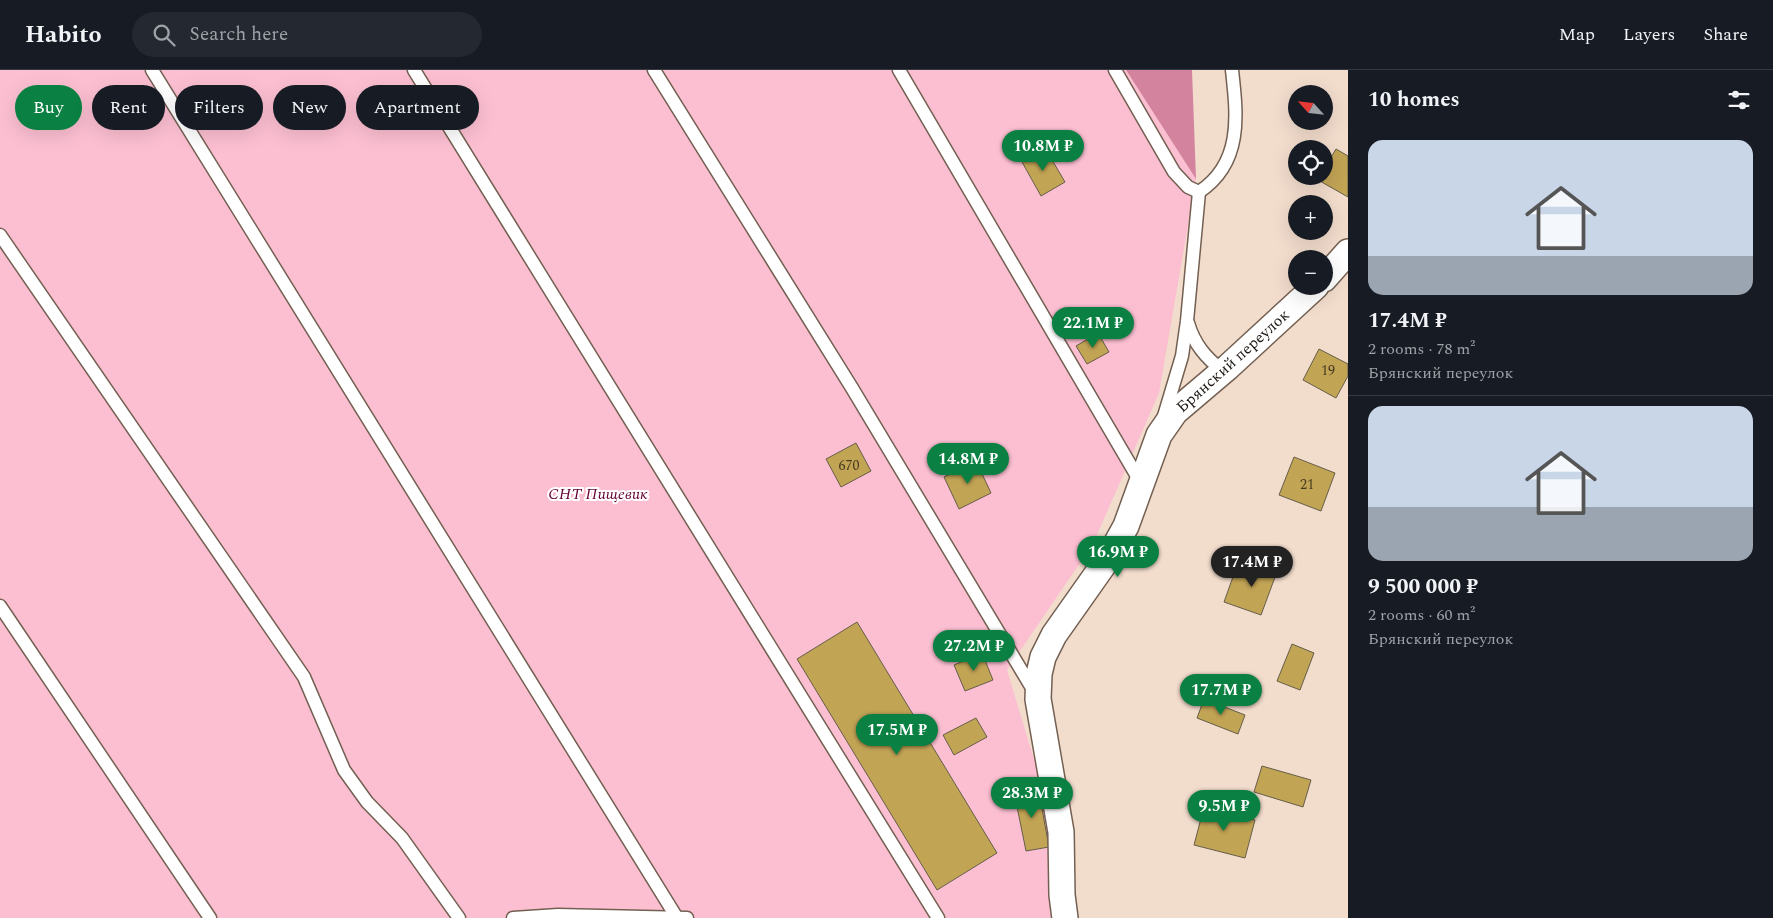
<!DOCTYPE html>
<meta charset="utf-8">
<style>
:root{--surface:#171b24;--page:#242831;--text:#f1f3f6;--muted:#9ea1a6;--line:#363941;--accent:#0b8043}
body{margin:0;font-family:Spectral,serif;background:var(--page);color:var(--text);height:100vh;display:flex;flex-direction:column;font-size:19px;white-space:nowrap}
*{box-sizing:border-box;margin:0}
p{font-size:16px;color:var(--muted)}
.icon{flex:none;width:28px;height:28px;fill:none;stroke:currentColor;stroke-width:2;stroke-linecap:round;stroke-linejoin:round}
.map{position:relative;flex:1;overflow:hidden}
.side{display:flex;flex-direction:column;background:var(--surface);width:425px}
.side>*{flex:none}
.top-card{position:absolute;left:15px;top:15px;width:475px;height:45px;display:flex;gap:10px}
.needle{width:32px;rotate:297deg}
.fabs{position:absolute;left:1288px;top:15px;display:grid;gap:10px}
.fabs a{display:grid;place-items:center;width:45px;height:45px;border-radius:50%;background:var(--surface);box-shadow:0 5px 20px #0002;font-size:25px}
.price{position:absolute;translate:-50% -42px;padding:0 11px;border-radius:18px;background:var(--accent);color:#fff;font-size:16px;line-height:32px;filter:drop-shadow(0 1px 2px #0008)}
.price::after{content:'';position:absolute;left:50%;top:30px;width:15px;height:11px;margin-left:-8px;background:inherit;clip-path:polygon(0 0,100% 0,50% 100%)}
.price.selected{background:#222;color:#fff}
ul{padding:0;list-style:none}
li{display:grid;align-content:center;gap:10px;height:265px;padding:0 20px}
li+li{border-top:1px solid var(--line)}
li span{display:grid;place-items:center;height:155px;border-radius:15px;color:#555}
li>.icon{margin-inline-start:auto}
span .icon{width:90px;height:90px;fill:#fffc;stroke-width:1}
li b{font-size:21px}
h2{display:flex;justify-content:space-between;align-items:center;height:60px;padding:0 20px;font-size:21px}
.chip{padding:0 18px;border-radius:22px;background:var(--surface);box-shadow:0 5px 20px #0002;font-size:18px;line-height:45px}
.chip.selected{background:var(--accent);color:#fff}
header{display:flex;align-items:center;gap:30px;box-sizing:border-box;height:70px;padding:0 25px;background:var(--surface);border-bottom:1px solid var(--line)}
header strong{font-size:24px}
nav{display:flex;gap:28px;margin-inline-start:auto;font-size:18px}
.search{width:350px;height:45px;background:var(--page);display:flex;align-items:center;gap:12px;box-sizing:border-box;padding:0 18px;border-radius:28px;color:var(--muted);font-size:19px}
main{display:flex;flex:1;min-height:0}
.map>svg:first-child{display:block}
</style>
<header>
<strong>Habito</strong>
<div class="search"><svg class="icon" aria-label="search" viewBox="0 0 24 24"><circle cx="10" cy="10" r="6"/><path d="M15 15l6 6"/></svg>Search here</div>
<nav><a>Map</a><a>Layers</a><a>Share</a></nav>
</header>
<main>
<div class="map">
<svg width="1348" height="848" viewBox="0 0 1348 848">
<rect width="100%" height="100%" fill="#f2dccc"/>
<polygon fill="#fcbfd2" points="0,0 1126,0 1196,109 1159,323 1093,474 1007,600 1055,759 1063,848 0,848"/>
<polygon fill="#d4839f" points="1126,0 1192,0 1196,109"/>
<g fill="#c2a455" stroke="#655e49">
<polygon points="1045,78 1065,112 1041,126 1022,92"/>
<polygon points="1336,79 1348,86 1348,127 1318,110 1320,106 1324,106 1324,99"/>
<polygon points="1098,263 1109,282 1087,294 1076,276"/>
<polygon points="1319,279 1348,294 1348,306 1336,328 1303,310"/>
<polygon points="856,373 871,401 841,417 826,389"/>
<polygon points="1294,387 1335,403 1321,441 1279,425"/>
<polygon points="976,391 991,423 959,439 944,407"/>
<polygon points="1253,490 1278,499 1261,545 1224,532 1234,504 1246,508"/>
<polygon points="857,552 997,783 937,820 797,589"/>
<polygon points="1292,574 1314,583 1300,620 1277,611"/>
<polygon points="982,583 993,610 965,621 954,595"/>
<polygon points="1204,629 1245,645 1238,664 1197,648"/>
<polygon points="976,648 987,667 954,685 943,665"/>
<polygon points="1262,696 1311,710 1303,737 1254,722"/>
<polygon points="1038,717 1049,777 1026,781 1014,722"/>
<polygon points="1204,737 1255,750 1245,788 1194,775"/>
</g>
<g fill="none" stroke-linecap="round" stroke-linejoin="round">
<defs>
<g id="lane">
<polyline points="152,0 677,848"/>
<polyline points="414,0 938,848"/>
<polyline points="654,0 852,318 1035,623"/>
<polyline points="899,0 1141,413"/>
<path d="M1115,0L1174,102L1188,117L1199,122C1243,93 1237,45 1232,0"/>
<polyline points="0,165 304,607 344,700 367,732 402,768 459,848"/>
<path d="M1188,253C1194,274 1206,288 1223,301"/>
<polyline points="1164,346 1182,286 1187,251 1199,122"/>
<polyline points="0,536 210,848"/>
<polyline points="513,848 558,845 687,848"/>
</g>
<g id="street">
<polyline points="1324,209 1348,182"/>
<polyline points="1065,848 1062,825 1061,762 1038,629 1039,604 1043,587 1054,565 1109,487 1126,456 1159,365 1175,342 1228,297 1316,216"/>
</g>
</defs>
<use href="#lane" stroke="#736052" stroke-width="15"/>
<use href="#street" stroke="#736052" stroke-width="28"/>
<use href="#lane" stroke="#fff" stroke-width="12"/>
<use href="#street" stroke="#fff" stroke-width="25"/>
</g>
<g text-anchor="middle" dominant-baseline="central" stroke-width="4" stroke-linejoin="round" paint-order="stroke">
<g font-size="14" fill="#463921">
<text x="1328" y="300">19</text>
<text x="849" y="395">670</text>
<text x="1307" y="414">21</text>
</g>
<g font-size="16" fill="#1d1510" stroke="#fff">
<text transform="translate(1233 291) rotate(-42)">Брянский переулок</text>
</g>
<g font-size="16" font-style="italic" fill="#650034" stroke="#fff">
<text x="598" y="424">СНТ Пищевик</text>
</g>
</g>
</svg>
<div class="fabs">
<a><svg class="needle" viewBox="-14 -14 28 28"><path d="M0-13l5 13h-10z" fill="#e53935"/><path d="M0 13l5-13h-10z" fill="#9ea1a6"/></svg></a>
<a><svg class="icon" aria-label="locate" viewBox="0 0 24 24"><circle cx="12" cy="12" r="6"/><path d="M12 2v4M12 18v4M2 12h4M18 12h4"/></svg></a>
<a>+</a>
<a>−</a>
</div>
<b class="price" style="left:1043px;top:102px">10.8M ₽</b>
<b class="price" style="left:1093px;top:279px">22.1M ₽</b>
<b class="price" style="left:968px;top:415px">14.8M ₽</b>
<b class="price" style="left:1118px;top:508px">16.9M ₽</b>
<b class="price selected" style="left:1252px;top:518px">17.4M ₽</b>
<b class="price" style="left:974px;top:602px">27.2M ₽</b>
<b class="price" style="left:1221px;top:646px">17.7M ₽</b>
<b class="price" style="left:897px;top:686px">17.5M ₽</b>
<b class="price" style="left:1032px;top:749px">28.3M ₽</b>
<b class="price" style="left:1224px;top:762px">9.5M ₽</b>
<div class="top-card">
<a class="chip selected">Buy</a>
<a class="chip">Rent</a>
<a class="chip">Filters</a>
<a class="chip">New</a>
<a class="chip">Apartment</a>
</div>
</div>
<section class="side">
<h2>10 homes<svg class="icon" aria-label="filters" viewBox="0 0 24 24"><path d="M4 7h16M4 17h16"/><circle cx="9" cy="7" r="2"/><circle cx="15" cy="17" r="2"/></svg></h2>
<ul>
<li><span style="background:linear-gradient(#c9d6e8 75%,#9aa5b1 0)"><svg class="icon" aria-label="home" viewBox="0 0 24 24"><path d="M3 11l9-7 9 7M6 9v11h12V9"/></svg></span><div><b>17.4M ₽</b><p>2 rooms · 78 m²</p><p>Брянский переулок</p></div></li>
<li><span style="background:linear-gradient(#c9d6e8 65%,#9aa5b1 0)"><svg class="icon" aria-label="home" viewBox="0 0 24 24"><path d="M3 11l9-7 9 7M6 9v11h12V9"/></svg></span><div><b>9 500 000 ₽</b><p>2 rooms · 60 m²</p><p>Брянский переулок</p></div></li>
</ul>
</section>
</main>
